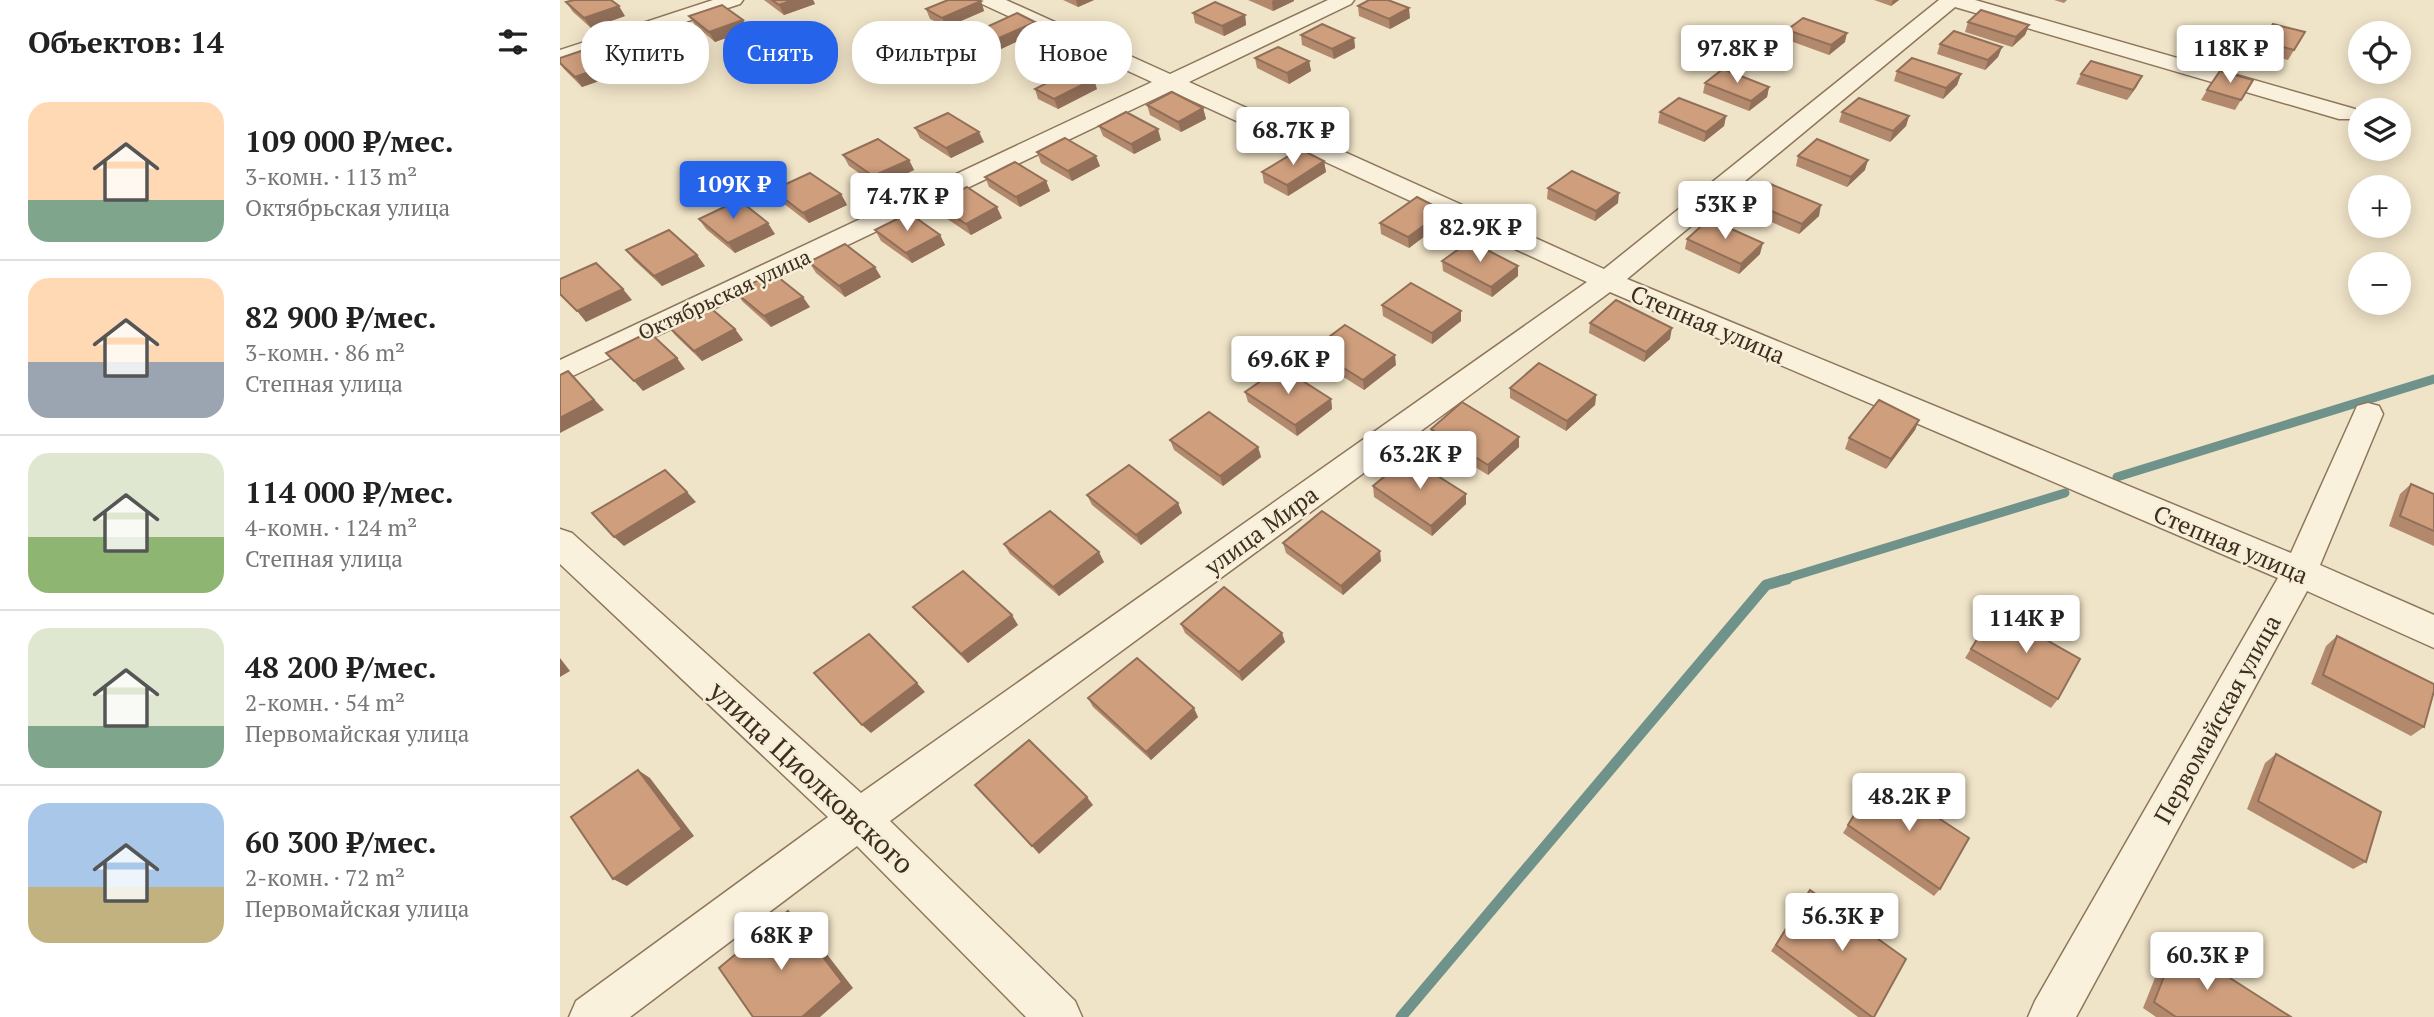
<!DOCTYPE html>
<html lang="ru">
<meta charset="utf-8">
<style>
:root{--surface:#fff;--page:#f6f6f6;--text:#222;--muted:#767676;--line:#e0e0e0;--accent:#2563eb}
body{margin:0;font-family:"PT Serif",serif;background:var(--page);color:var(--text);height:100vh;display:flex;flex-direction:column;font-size:26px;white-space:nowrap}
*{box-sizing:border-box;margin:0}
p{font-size:23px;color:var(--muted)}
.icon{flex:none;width:38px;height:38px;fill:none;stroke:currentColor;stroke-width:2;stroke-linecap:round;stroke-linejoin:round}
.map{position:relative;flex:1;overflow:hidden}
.panel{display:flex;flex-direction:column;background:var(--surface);width:560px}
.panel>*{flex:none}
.guide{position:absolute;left:21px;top:21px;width:665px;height:63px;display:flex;gap:14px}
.buttons{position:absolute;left:1788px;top:21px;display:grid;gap:14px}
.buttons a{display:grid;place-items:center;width:63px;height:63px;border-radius:50%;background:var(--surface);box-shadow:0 4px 18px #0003;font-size:35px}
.price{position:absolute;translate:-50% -60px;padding:0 16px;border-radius:7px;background:#fff;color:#222;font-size:23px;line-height:46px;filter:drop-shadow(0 2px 4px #0008)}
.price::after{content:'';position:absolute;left:50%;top:42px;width:21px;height:16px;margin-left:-10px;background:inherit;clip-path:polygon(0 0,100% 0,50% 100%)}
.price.current{background:var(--accent);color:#fff}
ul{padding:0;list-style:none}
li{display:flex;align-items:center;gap:21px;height:175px;padding:0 28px}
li+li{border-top:2px solid var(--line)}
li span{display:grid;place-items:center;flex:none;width:196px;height:140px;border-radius:21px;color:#555}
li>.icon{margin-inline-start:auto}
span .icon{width:84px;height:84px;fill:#fffc;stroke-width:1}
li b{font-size:30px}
h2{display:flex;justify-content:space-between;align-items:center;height:84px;padding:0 28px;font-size:30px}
.chip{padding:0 24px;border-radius:28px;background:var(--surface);box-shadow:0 4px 18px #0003;font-size:24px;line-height:63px}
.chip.current{background:var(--accent);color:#fff}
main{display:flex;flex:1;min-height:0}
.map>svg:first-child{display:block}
</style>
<main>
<section class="panel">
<h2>Объектов: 14<svg class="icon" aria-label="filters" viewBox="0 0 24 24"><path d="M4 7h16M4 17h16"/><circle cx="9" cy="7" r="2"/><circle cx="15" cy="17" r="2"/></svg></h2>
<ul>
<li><span style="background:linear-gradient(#ffd9b3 70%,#7fa58c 0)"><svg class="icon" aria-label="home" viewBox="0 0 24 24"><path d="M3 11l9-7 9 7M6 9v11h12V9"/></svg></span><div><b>109 000 ₽/мес.</b><p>3-комн. · 113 m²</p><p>Октябрьская улица</p></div></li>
<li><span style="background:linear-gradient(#ffd9b3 60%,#9aa5b1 0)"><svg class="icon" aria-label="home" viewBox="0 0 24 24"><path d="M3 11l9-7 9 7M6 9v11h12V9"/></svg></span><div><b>82 900 ₽/мес.</b><p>3-комн. · 86 m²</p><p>Степная улица</p></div></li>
<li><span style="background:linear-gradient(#dfe7d0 60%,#8fb573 0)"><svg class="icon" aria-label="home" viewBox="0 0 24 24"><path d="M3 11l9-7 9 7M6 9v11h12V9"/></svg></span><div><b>114 000 ₽/мес.</b><p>4-комн. · 124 m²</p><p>Степная улица</p></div></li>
<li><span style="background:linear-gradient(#dfe7d0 70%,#7fa58c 0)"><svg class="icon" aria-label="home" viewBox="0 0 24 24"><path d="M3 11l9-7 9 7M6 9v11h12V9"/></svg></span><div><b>48 200 ₽/мес.</b><p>2-комн. · 54 m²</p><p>Первомайская улица</p></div></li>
<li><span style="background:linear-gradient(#a9c7e8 60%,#c2b280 0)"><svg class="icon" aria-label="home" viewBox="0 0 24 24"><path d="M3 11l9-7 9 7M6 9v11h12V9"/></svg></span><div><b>60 300 ₽/мес.</b><p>2-комн. · 72 m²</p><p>Первомайская улица</p></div></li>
</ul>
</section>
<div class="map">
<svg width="1874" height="1017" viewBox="0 0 1874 1017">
<rect width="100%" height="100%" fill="#f0e4c8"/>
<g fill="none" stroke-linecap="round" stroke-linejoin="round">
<g stroke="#6f938a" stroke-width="9">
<polyline points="1557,477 1874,379"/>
<polyline points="1221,580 1505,493"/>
</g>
<polyline stroke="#6f938a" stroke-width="11" points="841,1017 1206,585 1227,579"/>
<defs>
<g id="minor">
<polygon points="153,0 183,0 180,4 0,63 0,50"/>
<polygon points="419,0 446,0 610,74 768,0 794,0 791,4 629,82 1044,269 1379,0 1415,0 1795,109 1798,114 1795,119 1779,119 1395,7 1067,279 1731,553 1797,406 1808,403 1819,406 1823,414 1760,565 1874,615 1874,648 1747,591 1516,1017 1468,1017 1475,1001 1718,578 1050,292 330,821 515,1001 522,1017 466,1017 297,846 70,1017 9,1017 16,1001 268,817 0,564 0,529 12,533 301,793 1027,282 611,91 0,382 0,360 592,82 422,4"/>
</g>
</defs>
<use href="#minor" stroke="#8d765c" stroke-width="3"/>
<use href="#minor" fill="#faf1dc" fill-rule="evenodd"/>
</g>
<g fill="#b2896c">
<polygon points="204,0 253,0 255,4 224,15"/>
<polygon points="503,0 534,0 518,7"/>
<polygon points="688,0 734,0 734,1 713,11"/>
<polygon points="1314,0 1339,0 1331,6"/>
<polygon points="1494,0 1507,0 1504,3"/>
<polygon points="421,1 424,11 387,27 370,19 366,9"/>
<polygon points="6,2 65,16 31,28 13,12"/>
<polygon points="798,6 850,18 830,29 799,16"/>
<polygon points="633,13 685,15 686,25 664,36 635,23"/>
<polygon points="129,16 183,20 188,30 155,42 135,25"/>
<polygon points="475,22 479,31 441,49 423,40 420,30"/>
<polygon points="1408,22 1469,25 1465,35 1452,47 1405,32"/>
<polygon points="1227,30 1285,42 1269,55 1225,39"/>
<polygon points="1745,32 1728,60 1696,51 1702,41"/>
<polygon points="741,35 794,38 795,48 774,59 742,45"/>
<polygon points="56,40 117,55 83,67 63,50"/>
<polygon points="517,42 520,52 482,70 464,61 460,51"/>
<polygon points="1380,44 1442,47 1438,57 1425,70 1377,54"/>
<polygon points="0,58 59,74 22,87 4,69 0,64"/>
<polygon points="695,58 749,61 751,71 729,84 697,68"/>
<polygon points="1337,71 1401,74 1397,85 1383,99 1334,81"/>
<polygon points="1521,74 1577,86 1567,100 1516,84"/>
<polygon points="1693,80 1675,110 1641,100 1647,90"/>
<polygon points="1145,83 1209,87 1207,97 1189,111 1143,93"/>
<polygon points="475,89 537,89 498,109 478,99"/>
<polygon points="587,105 643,108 646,119 621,132 590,115"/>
<polygon points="1100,112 1166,116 1164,126 1144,142 1098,123"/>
<polygon points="1282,112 1349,116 1346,126 1330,142 1279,122"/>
<polygon points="539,126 601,140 574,154 543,136"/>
<polygon points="355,128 424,142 391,158 360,138"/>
<polygon points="477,152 540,166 512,181 481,163"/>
<polygon points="283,155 349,160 354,170 319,187 289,166"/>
<polygon points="1238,156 1305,170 1287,187 1236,166"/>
<polygon points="764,161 766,172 728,196 704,183 702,172"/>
<polygon points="425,177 486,181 490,191 460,207 429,187"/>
<polygon points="988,188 1058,203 1035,221 987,199"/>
<polygon points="213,190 281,194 287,205 249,223 219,200"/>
<polygon points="1188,201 1259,216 1239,234 1186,211"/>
<polygon points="375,203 442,218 411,235 380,214"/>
<polygon points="139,219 215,234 175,253 146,229"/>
<polygon points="885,221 849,248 821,234 820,223"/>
<polygon points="315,230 380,235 385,245 352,263 321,241"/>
<polygon points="1127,239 1200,254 1179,274 1125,249"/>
<polygon points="66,250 137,255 145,266 102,286 74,260"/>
<polygon points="882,261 958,276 932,297 883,271"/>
<polygon points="249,262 321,277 285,297 256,273"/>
<polygon points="175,292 250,307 211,327 183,302"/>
<polygon points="822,305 901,311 901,321 872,344 823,316"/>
<polygon points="1030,323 1110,339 1084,362 1029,333"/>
<polygon points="106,324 175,329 183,340 142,361 115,335"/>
<polygon points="753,349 836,365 804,390 755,359"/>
<polygon points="950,388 1036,395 1035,405 1006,431 950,398"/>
<polygon points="685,392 771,399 772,409 737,436 688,402"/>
<polygon points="1359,420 1355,430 1326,469 1285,449 1289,438"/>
<polygon points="871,429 959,447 928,475 871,440"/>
<polygon points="610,440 698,447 701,457 663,486 614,450"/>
<polygon points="1851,484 1874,494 1874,546 1829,526 1840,494"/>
<polygon points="813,486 906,494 906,504 872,536 814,497"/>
<polygon points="527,495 618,503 622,513 581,545 532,505"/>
<polygon points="723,543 821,561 783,595 726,553"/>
<polygon points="444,544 544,562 499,596 450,554"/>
<polygon points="353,607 458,625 408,663 361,616"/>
<polygon points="1428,621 1498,699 1491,708 1405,658"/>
<polygon points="621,624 725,642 682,681 625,633"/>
<polygon points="1777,636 1864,727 1851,736 1751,684 1766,646"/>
<polygon points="528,698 638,717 591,760 533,707"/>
<polygon points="1716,754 1806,862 1793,869 1687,809 1705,763"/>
<polygon points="1317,778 1380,889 1374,896 1283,833"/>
<polygon points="1250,890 1314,1017 1298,1017 1211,951"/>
<polygon points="1617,944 1731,1017 1596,1017 1583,1008 1606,950"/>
</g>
<g fill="#916f58">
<polygon points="233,0 253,0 255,4 224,15 219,5"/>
<polygon points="516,0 534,0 518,7"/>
<polygon points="714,0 734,0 734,1 713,11 712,1"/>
<polygon points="1333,0 1339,0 1331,6"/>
<polygon points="421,1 424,11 387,27 382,18"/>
<polygon points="59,6 65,16 31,28 24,18"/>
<polygon points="849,8 850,18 830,29 829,19"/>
<polygon points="685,15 686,25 664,36 662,26"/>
<polygon points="183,20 188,30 155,42 149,32"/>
<polygon points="475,22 479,31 441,49 437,39"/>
<polygon points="1469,25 1465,35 1452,47 1456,37"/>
<polygon points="1287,33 1285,42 1269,55 1271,45"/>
<polygon points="794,38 795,48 774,59 772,49"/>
<polygon points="517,42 520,52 482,70 479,60"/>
<polygon points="111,45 117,55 83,67 76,57"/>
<polygon points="1442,47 1438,57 1425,70 1428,60"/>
<polygon points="749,61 751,71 729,84 727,73"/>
<polygon points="52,64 59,74 22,87 15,77"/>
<polygon points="1401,74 1397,85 1383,99 1386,88"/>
<polygon points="1582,76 1577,86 1567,100 1573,90"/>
<polygon points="534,79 537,89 498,109 494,99"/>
<polygon points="1209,87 1207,97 1189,111 1191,101"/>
<polygon points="643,108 646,119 621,132 618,122"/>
<polygon points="1166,116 1164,126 1144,142 1146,132"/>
<polygon points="1349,116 1346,126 1330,142 1333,131"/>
<polygon points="598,129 601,140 574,154 571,144"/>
<polygon points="419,132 424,142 391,158 386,148"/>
<polygon points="536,156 540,166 512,181 508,171"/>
<polygon points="349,160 354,170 319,187 313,176"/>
<polygon points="1308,160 1305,170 1287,187 1291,177"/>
<polygon points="764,161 766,172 728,196 727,185"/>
<polygon points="486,181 490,191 460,207 456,197"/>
<polygon points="1059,193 1058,203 1035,221 1036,211"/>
<polygon points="281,194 287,205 249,223 243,213"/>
<polygon points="1261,205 1259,216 1239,234 1242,224"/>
<polygon points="437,207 442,218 411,235 406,224"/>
<polygon points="884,211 885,221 849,248 848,237"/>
<polygon points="208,223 215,234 175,253 168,243"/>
<polygon points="380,235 385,245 352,263 346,253"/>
<polygon points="1203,243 1200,254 1179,274 1181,264"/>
<polygon points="137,255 145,266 102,286 94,276"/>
<polygon points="958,266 958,276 932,297 931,287"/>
<polygon points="315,267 321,277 285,297 279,286"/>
<polygon points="63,289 72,300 26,322 17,311"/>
<polygon points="243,297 250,307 211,327 204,316"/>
<polygon points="901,311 901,321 872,344 872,333"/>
<polygon points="1112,328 1110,339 1084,362 1086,352"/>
<polygon points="175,329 183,340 142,361 134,351"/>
<polygon points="835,355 836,365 804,390 803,380"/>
<polygon points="117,358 125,369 83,391 74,381"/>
<polygon points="8,371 44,410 0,433 0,418"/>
<polygon points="1036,395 1035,405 1006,431 1007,421"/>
<polygon points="771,399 772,409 737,436 735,425"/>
<polygon points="1359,420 1355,430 1326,469 1331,459"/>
<polygon points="959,437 959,447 928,475 928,465"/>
<polygon points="698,447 701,457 663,486 660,476"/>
<polygon points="127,492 136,502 64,546 54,537"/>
<polygon points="906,494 906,504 872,536 871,526"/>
<polygon points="618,503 622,513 581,545 576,535"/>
<polygon points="820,551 821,561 783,595 781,586"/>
<polygon points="539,552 544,562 499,596 493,587"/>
<polygon points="452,615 458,625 408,663 401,654"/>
<polygon points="722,633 725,642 682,681 679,672"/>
<polygon points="0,658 10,671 0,677"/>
<polygon points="357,683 365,692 311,733 302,725"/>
<polygon points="634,708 638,717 591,760 586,752"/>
<polygon points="78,770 90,778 134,836 67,886 53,879"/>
<polygon points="527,797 533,805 479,854 472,846"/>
<polygon points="228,911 239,918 293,988 260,1017 242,1017"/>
</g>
<g fill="#cf9f7d" stroke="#916f58" stroke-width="2">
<polygon points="14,0 51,0 59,6 24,18 6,2"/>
<polygon points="212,0 233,0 219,5"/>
<polygon points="388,0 418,0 421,1 382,18 366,9"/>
<polygon points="809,0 828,0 849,8 829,19 798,6"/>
<polygon points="655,2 685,15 662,26 633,13"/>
<polygon points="162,5 183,20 149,32 129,16"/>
<polygon points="1421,10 1469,25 1456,37 1408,22"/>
<polygon points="457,13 475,22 437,39 420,30"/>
<polygon points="1243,18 1287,33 1271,45 1227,30"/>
<polygon points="762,24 794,38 772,49 741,35"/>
<polygon points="1713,24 1745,32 1734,50 1702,41"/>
<polygon points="91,28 111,45 76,57 56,40"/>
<polygon points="1394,31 1442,47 1428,60 1380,44"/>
<polygon points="498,33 517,42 479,60 460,51"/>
<polygon points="33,47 52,64 15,77 0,63 0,58"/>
<polygon points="718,47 749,61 727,73 695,58"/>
<polygon points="1352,58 1401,74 1386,88 1337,71"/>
<polygon points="1531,61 1582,76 1573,90 1521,74"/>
<polygon points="514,69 534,79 494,99 475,89"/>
<polygon points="1163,69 1209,87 1191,101 1145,83"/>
<polygon points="1660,71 1693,80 1681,100 1647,90"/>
<polygon points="612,92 643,108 618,122 587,105"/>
<polygon points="1119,98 1166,116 1146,132 1100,112"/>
<polygon points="1299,98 1349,116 1333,131 1282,112"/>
<polygon points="566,112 598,129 571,144 539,126"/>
<polygon points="388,113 419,132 386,148 355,128"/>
<polygon points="505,138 536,156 508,171 477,152"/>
<polygon points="318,139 349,160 313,176 283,155"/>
<polygon points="1257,139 1308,160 1291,177 1238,156"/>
<polygon points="740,149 764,161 727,185 702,172"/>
<polygon points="455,162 486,181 456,197 425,177"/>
<polygon points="1012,171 1059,193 1036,211 988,188"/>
<polygon points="250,173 281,194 243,213 213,190"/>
<polygon points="1208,183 1261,205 1242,224 1188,201"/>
<polygon points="407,187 437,207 406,224 375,203"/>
<polygon points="857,197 884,211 848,237 820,223"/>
<polygon points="179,200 208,223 168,243 139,219"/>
<polygon points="349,213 380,235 346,253 315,230"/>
<polygon points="1149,219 1203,243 1181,264 1127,239"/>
<polygon points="109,230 137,255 94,276 66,250"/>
<polygon points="910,241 958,266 931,287 882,261"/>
<polygon points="285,244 315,267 279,286 249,262"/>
<polygon points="36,263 63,289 17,311 0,294 0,279"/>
<polygon points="213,273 243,297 204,316 175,292"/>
<polygon points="851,283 901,311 872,333 822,305"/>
<polygon points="1056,300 1112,328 1086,352 1030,323"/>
<polygon points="146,304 175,329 134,351 106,324"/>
<polygon points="785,325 835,355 803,380 753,349"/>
<polygon points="89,332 117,358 74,381 46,353"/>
<polygon points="979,363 1036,395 1007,421 950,388"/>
<polygon points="721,367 771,399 735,425 685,392"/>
<polygon points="8,371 34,400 0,418 0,375"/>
<polygon points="1319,400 1359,420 1331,459 1289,438"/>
<polygon points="902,402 959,437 928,465 871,429"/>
<polygon points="649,412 698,447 660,476 610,440"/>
<polygon points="848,457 906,494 871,526 813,486"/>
<polygon points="569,465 618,503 576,535 527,495"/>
<polygon points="105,470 127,492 54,537 32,513"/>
<polygon points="1851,484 1874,494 1874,531 1840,516"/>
<polygon points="490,511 539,552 493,587 444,544"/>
<polygon points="762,511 820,551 781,586 723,543"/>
<polygon points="403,571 452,615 401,654 353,607"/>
<polygon points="664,587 722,633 679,672 621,624"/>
<polygon points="1435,611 1520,659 1498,699 1411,649"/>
<polygon points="309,634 357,683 302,725 254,673"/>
<polygon points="1777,636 1874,684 1874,691 1864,727 1763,675"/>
<polygon points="577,658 634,708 586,752 528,698"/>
<polygon points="469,740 527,797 472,846 415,785"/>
<polygon points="1716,754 1821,812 1806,862 1698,801"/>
<polygon points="78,770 122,829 53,879 11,817"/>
<polygon points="1317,778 1409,838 1380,889 1288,825"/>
<polygon points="1250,890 1346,959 1314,1017 1312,1017 1216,945"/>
<polygon points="228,911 282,982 242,1017 193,1017 159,968"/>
<polygon points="1617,944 1731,1017 1616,1017 1594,1002"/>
</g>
<g text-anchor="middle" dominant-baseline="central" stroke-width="5" stroke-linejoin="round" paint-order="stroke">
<g font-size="21" fill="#3d2e20" stroke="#f7eed8">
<text transform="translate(164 294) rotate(-25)">Октябрьская улица</text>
</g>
<g font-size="24" fill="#3d2e20" stroke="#f7eed8">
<text transform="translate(1148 324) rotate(23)">Степная улица</text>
<text transform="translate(701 530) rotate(-36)">улица Мира</text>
<text transform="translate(1671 544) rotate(23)">Степная улица</text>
<text transform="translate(1657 719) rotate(-61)">Первомайская улица</text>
</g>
<g font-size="28" fill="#3d2e20" stroke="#f7eed8">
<text transform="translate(252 777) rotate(43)">улица Циолковского</text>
</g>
</g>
</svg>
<div class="buttons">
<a><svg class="icon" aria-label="locate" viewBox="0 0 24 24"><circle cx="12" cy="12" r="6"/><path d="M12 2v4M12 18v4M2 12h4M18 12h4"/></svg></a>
<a><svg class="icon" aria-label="layers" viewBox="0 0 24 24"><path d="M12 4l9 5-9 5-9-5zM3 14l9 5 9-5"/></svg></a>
<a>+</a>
<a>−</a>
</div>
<b class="price" style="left:1177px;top:85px">97.8K ₽</b>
<b class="price" style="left:1670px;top:85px">118K ₽</b>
<b class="price" style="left:733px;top:167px">68.7K ₽</b>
<b class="price current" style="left:173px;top:221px">109K ₽</b>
<b class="price" style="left:347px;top:233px">74.7K ₽</b>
<b class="price" style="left:1165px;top:241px">53K ₽</b>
<b class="price" style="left:920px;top:264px">82.9K ₽</b>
<b class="price" style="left:728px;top:396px">69.6K ₽</b>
<b class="price" style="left:860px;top:491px">63.2K ₽</b>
<b class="price" style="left:1466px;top:655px">114K ₽</b>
<b class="price" style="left:1349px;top:833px">48.2K ₽</b>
<b class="price" style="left:1282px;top:953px">56.3K ₽</b>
<b class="price" style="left:221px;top:972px">68K ₽</b>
<b class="price" style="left:1647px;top:992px">60.3K ₽</b>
<div class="guide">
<a class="chip">Купить</a>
<a class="chip current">Снять</a>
<a class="chip">Фильтры</a>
<a class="chip">Новое</a>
</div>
</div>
</main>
